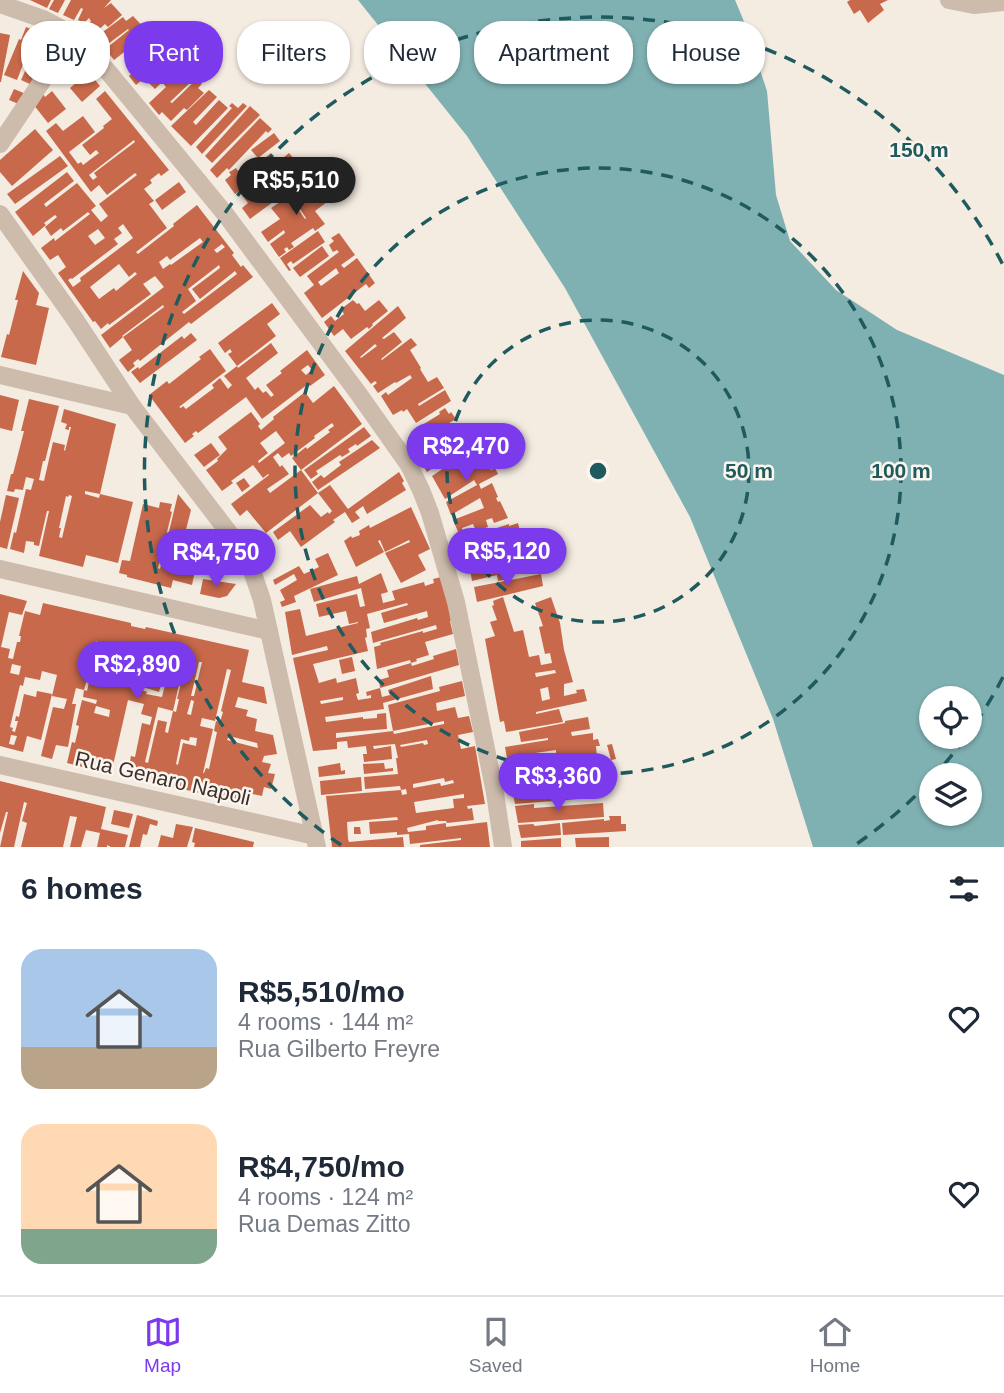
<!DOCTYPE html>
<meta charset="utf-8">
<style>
:root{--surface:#fff;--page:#f2f2f3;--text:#1f2937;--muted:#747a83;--line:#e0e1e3;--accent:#7c3aed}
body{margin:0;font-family:Arial,sans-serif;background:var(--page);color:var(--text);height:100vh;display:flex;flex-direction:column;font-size:26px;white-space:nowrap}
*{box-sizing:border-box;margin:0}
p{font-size:23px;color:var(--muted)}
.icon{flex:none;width:38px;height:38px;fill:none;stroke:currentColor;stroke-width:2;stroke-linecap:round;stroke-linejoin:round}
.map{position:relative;height:847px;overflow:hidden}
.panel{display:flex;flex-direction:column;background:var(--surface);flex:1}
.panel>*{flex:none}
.banner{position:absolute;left:21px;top:21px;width:962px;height:63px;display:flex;gap:14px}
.fabs{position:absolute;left:919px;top:686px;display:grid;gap:14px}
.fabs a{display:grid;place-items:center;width:63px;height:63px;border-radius:50%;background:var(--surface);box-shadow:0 2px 5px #0004;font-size:35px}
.price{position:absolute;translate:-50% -60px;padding:0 16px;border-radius:24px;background:var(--accent);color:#fff;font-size:23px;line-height:46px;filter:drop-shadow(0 2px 4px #0008)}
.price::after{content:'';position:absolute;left:50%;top:42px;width:21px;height:16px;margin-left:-10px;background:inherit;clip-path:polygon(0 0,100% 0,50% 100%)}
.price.active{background:#222;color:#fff}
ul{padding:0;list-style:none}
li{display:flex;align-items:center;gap:21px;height:175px;padding:0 21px}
li span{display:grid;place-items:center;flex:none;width:196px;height:140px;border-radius:21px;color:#555}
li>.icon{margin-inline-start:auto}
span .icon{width:84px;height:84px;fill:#fffc;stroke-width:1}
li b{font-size:30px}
h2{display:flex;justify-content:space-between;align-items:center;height:84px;padding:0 21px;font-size:30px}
.pill{padding:0 24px;border-radius:28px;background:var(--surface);box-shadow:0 2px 5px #0004;font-size:24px;line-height:63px}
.pill.active{background:var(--accent);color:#fff}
.tabs{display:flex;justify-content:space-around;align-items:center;height:98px;border-top:2px solid var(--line);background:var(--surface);font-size:19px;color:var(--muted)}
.tabs a{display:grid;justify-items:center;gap:4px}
.tabs .active{color:var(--accent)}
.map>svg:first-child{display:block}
</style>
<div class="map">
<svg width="1004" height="847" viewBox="0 0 1004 847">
<rect width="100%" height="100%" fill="#f4ebe1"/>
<path fill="#7fb0b2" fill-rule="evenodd" d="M358,0H735L743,19L767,91L776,195L790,241L836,290L897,330L1004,375V847H813L773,719L690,517L565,288L467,136ZM931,698H970V737H931ZM931,775H970V814H931Z"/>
<g fill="#c8694b" fill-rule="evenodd">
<polygon points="30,0 51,0 47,8"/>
<polygon points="54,0 65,0 58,13 49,9"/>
<polygon points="71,0 111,0 104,8 111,3 122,15 108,27 105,24 94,34 87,25 91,21 89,18 84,23 78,20 83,9 81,8 74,20 63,15"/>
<polygon points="850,0 888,0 880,4 884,10 868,23 860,10 854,14 847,2"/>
<path d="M133,16L147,31L140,37L141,39L114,60L96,37L123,17L126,21ZM128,29L129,30L109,46L108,44Z"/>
<polygon points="26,27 36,31 17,80 4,75 19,39 21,40"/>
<polygon points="0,33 10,35 1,82 0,82"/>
<polygon points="42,35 59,43 34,86 21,80"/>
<polygon points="143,40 152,50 151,51 161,62 166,57 176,68 178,67 192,81 170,102 172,103 197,79 202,84 198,88 204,93 187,110 184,108 171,121 162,112 159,115 149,103 166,87 162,82 155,89 144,78 136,85 129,76 140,66 130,53"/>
<polygon points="81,63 100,86 82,102 70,88 79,80 71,70"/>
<polygon points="14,89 26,94 21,105 9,100"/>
<polygon points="209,90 217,97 193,122 196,125 219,100 228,108 191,146 171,126"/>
<polygon points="41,91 45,97 52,91 66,109 48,123 33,104"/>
<path d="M105,91L169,170L161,176L159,173L150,180L152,183L144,189L154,201L149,204L167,228L136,252L138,254L174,226L173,224L197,205L234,253L232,255L241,267L243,265L253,277L191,324L189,322L140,361L138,359L133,363L135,366L128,372L119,360L132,350L123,337L110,348L101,335L164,287L155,276L143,284L151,294L109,325L108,323L101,329L95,321L93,322L58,273L66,267L58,255L50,260L41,248L54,238L55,241L90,214L88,212L63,231L61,228L51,236L45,227L57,217L55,215L44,223L46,225L33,236L15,212L67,172L74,181L44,204L46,207L77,183L96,206L91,210L101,222L108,216L99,204L137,175L135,173L107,195L99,185L91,192L46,131L56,123L63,131L83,116L95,132L69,152L78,164L81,162L83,165L99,153L96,150L90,155L82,145L104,128L103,126L112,119L96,99ZM134,140L135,142L94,173L97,177L93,180L89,175ZM123,224L133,238L80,278L81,281L73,287L68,280L71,278L72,279L118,244L114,239L122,233L118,228ZM98,229L105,238L95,245L88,236ZM200,238L203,242L171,265L170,264L163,269L159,262L167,256L170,260ZM222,244L225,247L217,253L214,250ZM119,264L129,277L135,272L137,274L116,291L114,288L99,299L90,287ZM219,265L220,268L192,289L200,299L235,271L237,274L184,314L182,312L196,301L188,289ZM163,305L164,307L123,337L122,336Z"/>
<polygon points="232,103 238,108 243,103 247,106 202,154 196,147 232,108 229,106"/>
<polygon points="250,106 260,115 212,163 205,156"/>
<polygon points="260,118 272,129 268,133 266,131 229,170 227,168 217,178 210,170"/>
<polygon points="35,129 53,150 12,186 0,172 0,160"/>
<polygon points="274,133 280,141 258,158 251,150"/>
<path d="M271,153L275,159L272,161L276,170L280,167L277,163L289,153L300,166L276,183L284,194L250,219L242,208L248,203L241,194L249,189L247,186L235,194L225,180L231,175L229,172L231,171L236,168L238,171L247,164L251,170L249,172L252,175L257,172L253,167ZM267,171L270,175L257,184L254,180Z"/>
<polygon points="60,156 68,166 15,204 7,194"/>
<polygon points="309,178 327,202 315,211 325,224 315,231 313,228 291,243 294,247 289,250 287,247 284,249 286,252 279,257 270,244 285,233 284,230 268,242 261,232 280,219 271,208 289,196 305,219 306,218 298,206 300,204 291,191"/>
<polygon points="179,182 186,192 162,210 155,200"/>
<polygon points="318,231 325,242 293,264 291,261 287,264 291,270 289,271 280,258"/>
<path d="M339,233L355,255L341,265L344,268L357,258L375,283L369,288L366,284L322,318L304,293L314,285L307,276L339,252L337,250L333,252L329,245L334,241L331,238ZM336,268L339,273L321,286L318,282Z"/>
<polygon points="322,246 329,256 300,277 293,268"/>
<polygon points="23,271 39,293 36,305 49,308 36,365 1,357 7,334 9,335 18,300 15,300"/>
<polygon points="353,300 357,304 359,303 365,311 379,300 388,311 372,324 373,325 369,329 367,327 351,339 343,329 334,336 324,322 331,316 335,321 344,314 341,309"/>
<polygon points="272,303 280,314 267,324 276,336 237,366 228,354 232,352 230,349 225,353 218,343"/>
<path d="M398,306L406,318L382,338L384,339L394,332L402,342L381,359L382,360L411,338L417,345L410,350L421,368L420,369L428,382L437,377L444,388L418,404L419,406L445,390L451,401L416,423L407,409L403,412L402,410L393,415L381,396L386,392L388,395L412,378L410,375L396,383L395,382L378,393L373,386L377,383L375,381L371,384L345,351ZM375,344L377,346L361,358L360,357Z"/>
<polygon points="191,333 197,340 140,383 131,372 138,367 139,369 182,336 184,339"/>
<path d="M271,343L278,353L246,378L255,390L258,387L263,393L266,391L271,397L274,395L266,385L282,373L280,371L307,350L325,375L310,386L308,384L262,419L246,397L198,433L196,431L192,434L194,436L185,443L149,395L167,381L169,384L201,359L199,357L210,349L226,371L179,407L181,408L183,406L186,409L214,388L212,385L220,378L228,389L232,385L224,376L237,366L238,368ZM308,365L312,370L306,375L301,370Z"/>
<path d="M334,386L362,424L301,470L318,493L330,485L348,509L399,472L404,481L402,483L406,490L367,514L363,506L355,512L360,518L352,523L345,512L333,520L335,522L301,547L290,531L278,540L273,532L310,505L321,517L328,512L329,514L332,511L318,493L266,533L247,510L240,516L231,504L269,475L268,474L263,478L253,465L231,481L233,483L222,491L206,470L218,461L217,459L227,449L218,437L251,412L260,424L258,426L261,430L274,419L273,417L305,392L313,403ZM332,423L334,426L328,430L330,432L307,449L306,447L292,458L301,470L270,493L267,489L289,474L282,465L280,467L273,457L278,453L282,458L289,453L291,456L315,438L314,436ZM276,431L285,443L259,463L258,461L268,453L260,443Z"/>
<polygon points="0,395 19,400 12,431 0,428"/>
<path d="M29,399L59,406L45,461H43L39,480L44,481L53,442L65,445L64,450L65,451L71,427H69V430L65,429L67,424L61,422L64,409L116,424L100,494L85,491V494L99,498L100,494L133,502L118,563L86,555L83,567L39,556L49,511H47L39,546L34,545V542L26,541L24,553L10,549L14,532L16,533L26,489L31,490L34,479L26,477L23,490L15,489L14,492L7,491L11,474H13L24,431H21ZM69,495L72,496L62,538L59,537L61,528H59L66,496L68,497Z"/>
<polygon points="445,408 449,414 451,412 456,419 449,423 455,433 423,452 411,432 440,414 439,412"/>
<polygon points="364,427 371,436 357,446 356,444 348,449 350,452 342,457 340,455 316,471 318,474 311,479 304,470"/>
<polygon points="463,431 480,460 483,458 491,470 495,468 498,474 479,484 481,489 492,483 498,497 496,498 498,502 500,501 508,518 494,523 492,518 486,520 488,527 476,531 473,524 462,528 463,533 459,534 453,520 484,508 480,498 451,515 446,502 477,485 474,480 445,499 432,476 462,456 459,453 444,463 442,459 435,464 436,466 427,472 420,460"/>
<polygon points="372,440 380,448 318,490 312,482 321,475 324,478 341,465 339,462"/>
<polygon points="211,443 220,455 204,467 194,455"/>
<polygon points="244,478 250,486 242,492 236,483"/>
<polygon points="178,494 191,510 180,553 194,556 190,569 195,571 192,585 173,580 171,588 127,577 127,575 119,573 122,560 130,561 143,504 159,508 160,502 172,504 170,511 172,512 158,568 160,569"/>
<polygon points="6,495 19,498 7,549 0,547 0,522"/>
<polygon points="411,507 430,549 418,555 426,570 401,583 385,553 410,542 409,540 385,552 380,540 378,541 384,552 356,567 344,541 351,536 352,538 360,535 359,531 369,525 370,528"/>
<polygon points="518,523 521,535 513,537 515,543 526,540 530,552 538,550 542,563 510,572 513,578 498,581 497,575 472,581 470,569 473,568 470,556 493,549 492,545 476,549 472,536 509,524 509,526"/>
<polygon points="328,553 338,575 294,596 296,602 282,607 280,602 285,600 280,590 297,580 294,574 275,585 273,580 299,566 304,574 319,567 315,559"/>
<path d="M381,573L388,592L381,594L383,603L395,600L392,591L424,582L425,586L434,583L433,579L441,577L452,620L450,621L453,634L425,642L429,655L416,659L417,661L411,663L412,666L434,659L433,656L456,649L459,665L380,688L379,680L389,677L387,670L411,663L410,660L377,669L374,647L381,645L380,643L423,631V633L437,629L436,625L373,643L371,632L417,618L418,620L428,617L427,611L384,623L381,613L408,605L407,603L367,614L370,628L366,629L367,637L365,638L368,651L313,664L319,683L336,678L337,683L356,678L359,693L356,694L358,700L371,698V695L367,696L366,692L380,688L382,697L390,695L388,690L431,676L433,689L383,703L384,709L325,717L326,722L363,717V719L377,718V714L386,713L387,729L336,733V738L393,731L388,705L440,691L439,687L462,681L465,696L436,703L437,711L455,707L458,718L469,716L473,732L458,735L461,749L475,746L485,804L467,806L468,809L472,808L474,820L447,823L446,821H438V820L407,828L408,832L426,830V826L446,823V827L487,822L490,847H420V845L461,840V838L410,844L409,834L397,835V832L370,834L369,822L398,820L397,817L347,822L348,839L349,842L403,837L404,847H332L326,796L401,790L402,795L407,794L406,789L401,790L400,786L365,789L364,777L398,774L396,758H398L395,744L373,746L374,749L391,746L392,759L364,762L363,754H367L366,746L348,748L347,741L337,742V749L313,751L293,658L328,650L327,646L292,655L285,612L300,609L306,636L358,623V622L349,624L346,611L319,617L316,604L357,594L360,607L365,606L361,588L314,602L310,589L357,576L359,584ZM343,697V700L321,704L320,701ZM444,721V724L394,734L393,731ZM427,740L428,744L424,745L423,743L401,747L400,745ZM444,778L445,782L453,780L454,783L441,786L440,783L413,788V784ZM464,794V798L453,799L454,808L416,813L414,802Z"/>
<polygon points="541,574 543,586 477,602 474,587"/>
<polygon points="203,579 236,584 227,596 219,598 200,594"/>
<path d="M0,594L27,601L22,615L9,612L1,647L10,649L8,658L13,659L17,642H20L21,636H19L25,611L40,615L43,603L131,623V626L145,629L146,627L249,650L242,682L264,687L267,704L238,697L235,707L248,710L246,716L257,719L255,731L273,735L277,754L264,756L262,762L271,764L268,773L275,774L271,789L264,787L262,796L248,793L246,803L127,777L131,756L135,757L142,723L150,725L152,717L141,714L144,704L128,700L111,774L67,763L72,742L75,743L79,726L76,725L82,700L96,704L97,700L83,697L84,690L87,691L98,642L96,641L93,654L90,653L85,676H88L84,690L76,688L72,704H76L68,747L56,745L52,759L41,756L53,707L64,709L67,699L52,696L57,675L42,671L40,680L25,677L23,686L20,685L10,727L13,728L12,731L15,732L18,721H15L16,716L19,717L24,694L36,697L37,691L52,694L41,740L27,736L23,752L0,746ZM138,647L141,648L133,682L118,678L119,676L131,679ZM152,647L157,648L154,661L149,660ZM171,653H173L162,697L146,694L147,692L142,690L143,687L159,692ZM185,659L187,660L177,699H179L176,712L173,711L168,733L165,732L167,722L158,720L148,763L145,762L158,707L173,711ZM199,662H202L194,696H191ZM12,664L21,666L19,675L10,673ZM148,666H153L149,682L145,681ZM227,669L231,670L221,711L223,712L220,722L216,721L214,731L217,732L209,769L206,768L204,773H203L213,729L200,726L202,718L215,721ZM191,700L194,701L191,715L187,714ZM96,706L110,710L109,717L94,713ZM11,735L17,736L14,745L9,744ZM190,737L197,738L196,746L183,743L178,765L176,764L181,739L189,741ZM233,737L257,743L258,748L227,740L228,738L233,739Z"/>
<path d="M503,597L514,632L523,630L529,657L539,655L541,665L552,663L550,653L545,654L539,627L543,626L535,603L551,597L560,623L564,650L573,682L564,684V696L577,693L576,690L584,689L587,701L536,712V714L559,709L563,722L506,732L504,721L500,722L485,639L495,636L490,622L497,620L492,606L494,605L493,601ZM555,670L556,673L536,677L535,673ZM548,687L550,699L542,701L540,689Z"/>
<polygon points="352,657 355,671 342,674 339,660"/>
<path d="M588,717L590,729L571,732L572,736L593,733V740L598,739L600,746H596L597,759L556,765V768L598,762L599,774L526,784L524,773L547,769L546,767L518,771V769L512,770L513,774L510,775L505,747L548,740V738L521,742L519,732L565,723V721ZM556,750V753L535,756V753Z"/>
<polygon points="612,744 616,759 611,760 607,745"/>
<polygon points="340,763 341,771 345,770 345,774 319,777 318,767"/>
<polygon points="384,763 385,769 393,768 393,771 364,774 363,764"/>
<polygon points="361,777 362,791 321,795 320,781"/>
<polygon points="0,781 106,807 101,829 128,835 125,847 111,847 107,845 107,847 97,847 100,833 86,830 81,847 70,847 77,817 70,816 63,847 21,847 27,823 22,821 27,803 24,802 14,847 0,847 8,812 6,812 0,833"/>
<polygon points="572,782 572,787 603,784 604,797 515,804 512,789 535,786 536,791 542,790 541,785"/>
<polygon points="603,803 604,817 518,823 515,806 534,804 534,808"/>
<polygon points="114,810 133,814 129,828 111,824"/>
<polygon points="137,815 158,821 157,826 150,824 147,835 143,834 140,847 129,847"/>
<polygon points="609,816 621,816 621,824 626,824 626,831 563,835 562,823 604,819 604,821 610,820"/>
<polygon points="560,823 561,835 521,838 518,825 533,824 535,826"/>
<polygon points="176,824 193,827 187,847 158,847 161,835 173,838"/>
<polygon points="354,827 360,827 361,834 354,834"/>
<polygon points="195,828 254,842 253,847 194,847 195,843 192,842"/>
<polygon points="609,837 609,847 576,847 575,838"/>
<polygon points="561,838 561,847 521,847 521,841"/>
</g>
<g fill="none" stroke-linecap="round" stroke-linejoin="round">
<g stroke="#cdbbac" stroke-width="18">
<polyline points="949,0 974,5 1004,2"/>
<polyline points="0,4 43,19 66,31 86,47 110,74 226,215 358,393 409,465 421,490 430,513 456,602 495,793 503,847"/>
<polyline points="0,144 73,35"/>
<polyline points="0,214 74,318 132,406 233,538 250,565 262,600 317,847"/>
<polyline points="0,375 132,406"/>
<polyline points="0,569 269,631"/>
<polyline points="0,765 315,836"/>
</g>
</g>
<g fill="none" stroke="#1f5a5e" stroke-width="3.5" stroke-dasharray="12 9">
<circle cx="598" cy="471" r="151"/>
<circle cx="598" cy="471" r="303"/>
<path d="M1003 677A454 454 0 0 1 970 731M965 738A454 454 0 0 1 935 775M930 781A454 454 0 0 1 855 845M341 845A454 454 0 1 1 1003 265"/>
</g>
<g text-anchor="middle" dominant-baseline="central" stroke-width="5" stroke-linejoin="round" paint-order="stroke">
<g font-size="21" fill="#3b302b" stroke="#fbf5ee">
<text transform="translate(163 778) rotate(13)">Rua Genaro Napoli</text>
</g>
</g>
<circle cx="598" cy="471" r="10" fill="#1f5a5e" stroke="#fbf5ee" stroke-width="3.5"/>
<g font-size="21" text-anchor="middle" font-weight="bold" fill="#1f5a5e" stroke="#fbf5ee" stroke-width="5" stroke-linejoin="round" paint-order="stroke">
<text x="919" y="157">150 m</text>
<text x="749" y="478">50 m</text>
<text x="901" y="478">100 m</text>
</g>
</svg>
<div class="fabs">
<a><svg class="icon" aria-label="locate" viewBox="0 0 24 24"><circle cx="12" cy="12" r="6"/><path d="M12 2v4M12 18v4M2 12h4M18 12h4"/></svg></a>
<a><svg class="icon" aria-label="layers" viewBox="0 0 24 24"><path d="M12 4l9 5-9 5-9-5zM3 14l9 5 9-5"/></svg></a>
</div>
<b class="price active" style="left:296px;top:217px">R$5,510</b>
<b class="price" style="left:466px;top:483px">R$2,470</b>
<b class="price" style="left:507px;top:588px">R$5,120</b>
<b class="price" style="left:216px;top:589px">R$4,750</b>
<b class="price" style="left:137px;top:701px">R$2,890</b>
<b class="price" style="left:558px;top:813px">R$3,360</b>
<div class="banner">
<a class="pill">Buy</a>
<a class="pill active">Rent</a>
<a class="pill">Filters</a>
<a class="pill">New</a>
<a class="pill">Apartment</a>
<a class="pill">House</a>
</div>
</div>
<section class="panel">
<h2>6 homes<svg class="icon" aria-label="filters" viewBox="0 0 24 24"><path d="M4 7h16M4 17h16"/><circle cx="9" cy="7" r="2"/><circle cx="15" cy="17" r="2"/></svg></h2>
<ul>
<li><span style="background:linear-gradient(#a9c7e8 70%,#b9a48a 0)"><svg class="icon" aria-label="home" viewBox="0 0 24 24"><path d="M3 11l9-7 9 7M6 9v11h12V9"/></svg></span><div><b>R$5,510/mo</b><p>4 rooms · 144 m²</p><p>Rua Gilberto Freyre</p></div><svg class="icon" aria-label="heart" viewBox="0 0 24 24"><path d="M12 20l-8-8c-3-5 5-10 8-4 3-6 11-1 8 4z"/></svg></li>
<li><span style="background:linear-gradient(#ffd9b3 75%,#7fa58c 0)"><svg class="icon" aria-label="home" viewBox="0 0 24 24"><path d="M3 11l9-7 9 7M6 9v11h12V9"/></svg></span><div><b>R$4,750/mo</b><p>4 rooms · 124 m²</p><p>Rua Demas Zitto</p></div><svg class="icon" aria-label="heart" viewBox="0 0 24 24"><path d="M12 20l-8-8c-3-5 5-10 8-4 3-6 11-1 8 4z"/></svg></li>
</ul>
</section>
<nav class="tabs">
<a class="active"><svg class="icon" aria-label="map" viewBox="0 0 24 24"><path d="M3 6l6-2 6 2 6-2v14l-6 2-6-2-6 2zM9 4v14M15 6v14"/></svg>Map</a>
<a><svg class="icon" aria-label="saved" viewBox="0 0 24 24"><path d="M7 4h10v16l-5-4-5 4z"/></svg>Saved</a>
<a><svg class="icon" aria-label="home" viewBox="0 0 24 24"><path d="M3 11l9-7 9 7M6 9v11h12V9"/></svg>Home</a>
</nav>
